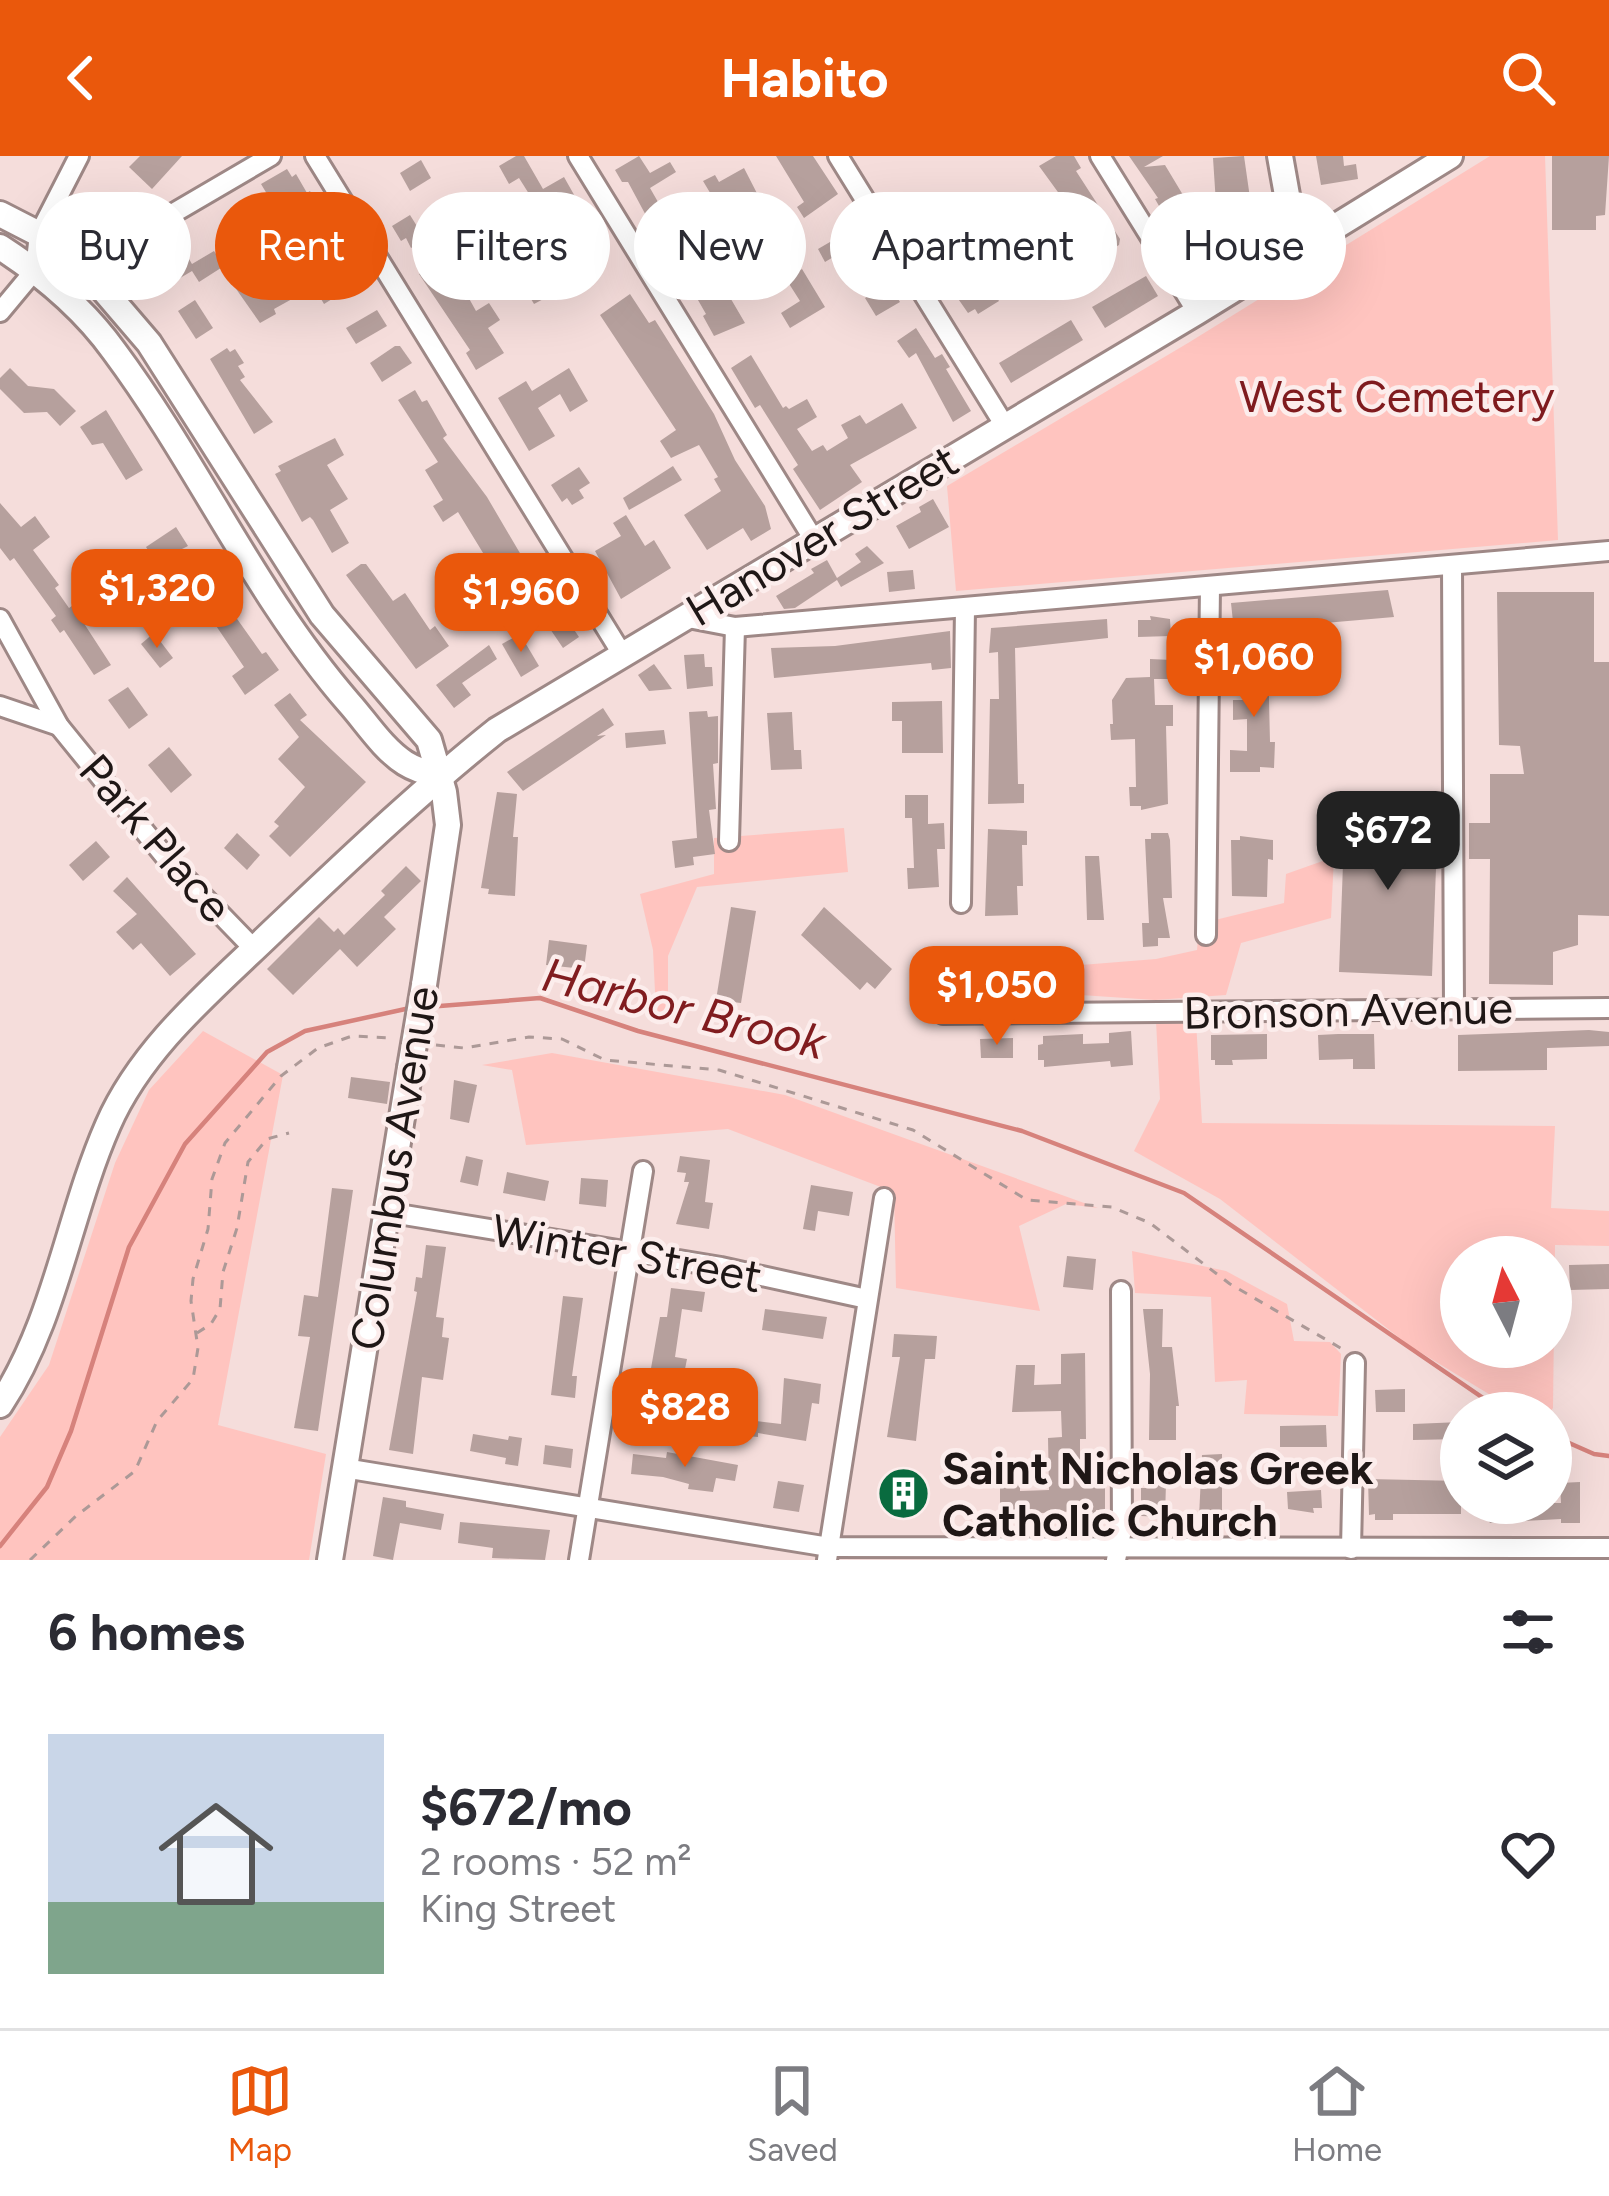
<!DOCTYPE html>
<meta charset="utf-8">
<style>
:root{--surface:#fff;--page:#f7f7f7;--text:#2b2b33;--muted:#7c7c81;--line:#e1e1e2;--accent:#ea580c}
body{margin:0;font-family:Figtree,sans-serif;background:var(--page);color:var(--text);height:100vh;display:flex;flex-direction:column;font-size:45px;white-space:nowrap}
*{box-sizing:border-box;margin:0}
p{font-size:39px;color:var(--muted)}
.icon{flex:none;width:66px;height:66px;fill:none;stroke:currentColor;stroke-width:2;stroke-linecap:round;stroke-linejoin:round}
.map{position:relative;height:1404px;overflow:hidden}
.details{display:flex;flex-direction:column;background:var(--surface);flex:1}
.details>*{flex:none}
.guide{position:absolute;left:36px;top:36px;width:1539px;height:108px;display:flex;gap:24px}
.needle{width:78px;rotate:354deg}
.tools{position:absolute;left:1440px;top:1080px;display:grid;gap:24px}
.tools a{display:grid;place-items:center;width:132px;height:132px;border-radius:50%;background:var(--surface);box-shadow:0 12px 48px #0002;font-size:60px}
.price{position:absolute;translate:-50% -102px;padding:0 27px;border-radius:24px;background:var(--accent);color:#fff;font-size:39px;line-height:78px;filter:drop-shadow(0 3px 6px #0008)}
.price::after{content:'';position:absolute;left:50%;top:72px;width:36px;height:27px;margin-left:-18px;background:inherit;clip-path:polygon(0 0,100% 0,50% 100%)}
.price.selected{background:#222;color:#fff}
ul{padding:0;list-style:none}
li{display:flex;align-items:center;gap:36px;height:300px;padding:0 48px}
li span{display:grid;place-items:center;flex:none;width:336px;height:240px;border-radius:0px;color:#555}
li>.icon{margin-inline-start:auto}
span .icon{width:144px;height:144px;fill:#fffc;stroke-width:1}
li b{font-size:51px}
h2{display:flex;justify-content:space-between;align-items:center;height:144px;padding:0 48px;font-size:51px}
.pill{padding:0 42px;border-radius:54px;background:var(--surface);box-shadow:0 12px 48px #0002;font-size:42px;line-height:108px}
.pill.selected{background:var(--accent);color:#fff}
header{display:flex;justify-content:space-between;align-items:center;height:156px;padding:0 48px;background:var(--accent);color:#fff;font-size:54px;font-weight:700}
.tabs{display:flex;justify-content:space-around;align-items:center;height:168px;border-top:3px solid var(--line);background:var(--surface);font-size:33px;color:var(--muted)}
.tabs a{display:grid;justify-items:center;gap:6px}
.tabs .selected{color:var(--accent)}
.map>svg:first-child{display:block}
</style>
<header><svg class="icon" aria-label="back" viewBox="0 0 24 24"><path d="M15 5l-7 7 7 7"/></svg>Habito<svg class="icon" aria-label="search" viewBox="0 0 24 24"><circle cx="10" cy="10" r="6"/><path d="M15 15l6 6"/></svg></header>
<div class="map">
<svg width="1609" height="1404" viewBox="0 0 1609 1404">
<rect width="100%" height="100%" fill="#f5dddb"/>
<g fill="#ffc4bf" fill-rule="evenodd">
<polygon points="1490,0 1545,0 1558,384 956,435 947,330 1188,187"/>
<polygon points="844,672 848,716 697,731 668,800 668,863 656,857 653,794 640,738 714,718 714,682"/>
<polygon points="1334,701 1331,762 1241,787 1226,839 1155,844 1081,839 1081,809 1156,803 1197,794 1198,782 1206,779 1215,764 1284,747 1286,718"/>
<path d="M1156,865H1196L1202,967L1555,970L1551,1052L1609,1055V1090L1555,1089L1553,1252L1549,1257L1515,1254L1410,1190L1220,1043L1134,995L1160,943ZM1461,1101H1551V1191H1461Z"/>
<polygon points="203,875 283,919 218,1269 326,1298 309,1404 0,1404 0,1281 49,1209 115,1007 149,934"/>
<polygon points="552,897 785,939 1098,1052 1066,1048 1019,1070 1040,1155 896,1132 894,1036 728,973 526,989 512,914 482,909"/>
<polygon points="1132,1095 1226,1115 1287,1148 1294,1185 1330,1186 1341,1198 1338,1260 1244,1258 1247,1224 1215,1226 1211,1141 1135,1137"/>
</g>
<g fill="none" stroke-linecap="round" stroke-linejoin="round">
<g stroke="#d6827c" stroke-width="4.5">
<polyline points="427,851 540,842 638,875 1022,975 1184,1037 1505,1257"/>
<polyline points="1551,1279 1594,1298 1609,1300"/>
<polyline points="0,1390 47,1331 71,1275 129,1091 185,988 267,896 305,875 410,852"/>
</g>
</g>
<g fill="#b6a09d">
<polygon points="140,0 182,0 152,33 129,11"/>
<polygon points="516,0 524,0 543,33 564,21 594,74 580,82 577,77 548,94 537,75 548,68 519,22 509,28 499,10"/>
<polygon points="639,0 650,17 670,6 676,16 650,32 662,53 674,46 702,93 713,88 738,132 728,138 745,167 714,180 703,160 706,158 675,104 671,106 628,26 622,26 615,14"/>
<polygon points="776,0 813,0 838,38 804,62 797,51 804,46"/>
<polygon points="1056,0 1074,0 1081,12 1076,15 1120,83 1119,89 1095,103 1071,69 1068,70 1062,60 1071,54 1039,10"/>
<polygon points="1129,0 1163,0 1144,11 1165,9 1192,54 1169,67 1155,43 1158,42"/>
<polygon points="1244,0 1250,42 1258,40 1260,58 1217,63 1213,2"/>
<polygon points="1316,0 1343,0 1344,10 1356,8 1358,23 1321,29"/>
<polygon points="1552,0 1609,0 1605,59 1596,60 1596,74 1552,74"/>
<polygon points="421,4 431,22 410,35 400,17"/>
<polygon points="744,12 766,55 783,77 768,87 749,58 730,70 703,25 715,19 719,26"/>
<polygon points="287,13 292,21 296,18 307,37 310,35 341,88 335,91 358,127 324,148 313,129 320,125 299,88 304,85 282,42 273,48 261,28"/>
<polygon points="955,48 965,66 952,74 972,107 980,101 992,119 986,124 999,145 978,158 975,153 968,157 945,124 954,118 924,67"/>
<polygon points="410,59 425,83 411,92 406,82 401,85 392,70"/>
<polygon points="854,72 900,146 876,160 865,142 870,139 848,101 839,107 835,100 825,106 818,93"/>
<polygon points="1207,79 1224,109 1205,120 1187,91"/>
<polygon points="182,91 192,108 214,95 224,110 199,126 192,115 153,138 140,116"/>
<polygon points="446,101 476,155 489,147 500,164 488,172 504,197 476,214 466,197 470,194 419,118"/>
<polygon points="248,108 265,138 285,130 292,143 274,153 276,158 260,167 227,120"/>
<polygon points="802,113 825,151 790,172 781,157 800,145 786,123"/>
<polygon points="535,115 549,140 534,148 520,124"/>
<polygon points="1146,120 1158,140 1105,172 1092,151"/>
<polygon points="630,138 649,167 655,164 714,258 735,304 765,350 771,373 751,385 743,372 707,394 684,359 721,335 714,323 718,321 699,289 671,302 660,285 676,274 600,159"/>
<polygon points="195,144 213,172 196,183 178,155"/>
<polygon points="377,154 387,170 356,188 346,172"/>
<polygon points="1071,164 1083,184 1011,227 999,207"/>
<polygon points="916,172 935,202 942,198 950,211 946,213 971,255 953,266 916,197 909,202 897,185"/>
<polygon points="395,190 400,190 412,207 382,226 370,207"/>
<polygon points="227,192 230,196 235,193 244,207 238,210 245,221 240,224 273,266 254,278 210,203"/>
<polygon points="751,199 783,252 786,250 789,253 807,243 817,261 797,273 812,295 823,289 827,295 848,282 841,269 860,259 866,268 902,247 917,272 850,309 862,326 820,354 793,313 798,309 760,249 755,252 731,212"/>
<polygon points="10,212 28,230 54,233 76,255 60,270 47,256 24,257 0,233 0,222"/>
<polygon points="569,212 588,245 570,256 560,238 538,252 555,280 529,295 498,242 526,225 532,235"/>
<polygon points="415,234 422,246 427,244 447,279 443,282 487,341 551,450 556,447 579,481 563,492 544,464 528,474 521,461 527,458 505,420 495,408 491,410 458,356 443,366 433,350 443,344 425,314 438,306 398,244"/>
<polygon points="106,254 143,314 126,324 103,287 92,289 80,271"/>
<polygon points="335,282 344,299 327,309 348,343 330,354 349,387 332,397 313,364 310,361 302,366 275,318 281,315 278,310"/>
<polygon points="673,310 682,324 629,354 623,342"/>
<polygon points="579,311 590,327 579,334 584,342 572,349 567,342 562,346 551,329"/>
<polygon points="933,343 949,371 909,393 896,370 921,356 919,351"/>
<polygon points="0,347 21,371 35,360 50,381 33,394 59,429 55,432 69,452 93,435 104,451 85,469 111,509 94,519 64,474 60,477 51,464 56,460 14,402 10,405 0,392"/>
<polygon points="626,359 645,390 654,384 671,412 621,443 595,395 621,380 613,367"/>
<polygon points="176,371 188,390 182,393 185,398 168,410 164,405 158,410 146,391"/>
<polygon points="867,390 884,407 841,431 837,424 795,452 784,453 776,440 814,417 811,413 827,404 837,422 861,406 855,398"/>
<polygon points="361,408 366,408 393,445 405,437 430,474 435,470 449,490 416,513 346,419"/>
<polygon points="913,414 915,433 889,436 887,416"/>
<polygon points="203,415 262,498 266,496 279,514 245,539 232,520 244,511 187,427"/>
<polygon points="1388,434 1394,461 1234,475 1231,447"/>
<polygon points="1497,436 1594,436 1594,506 1609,506 1609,760 1578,759 1578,789 1553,796 1553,829 1489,828 1490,703 1469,703 1469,667 1490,667 1490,618 1524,618 1520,590 1499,589"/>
<polygon points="1150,460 1170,463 1171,480 1138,481 1138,464 1151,464"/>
<polygon points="1107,463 1108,482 1015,492 1018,628 1024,628 1024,647 988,648 990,543 999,543 998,496 989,497 991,472"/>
<polygon points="950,475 951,512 932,514 931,507 774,522 771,492 835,490"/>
<polygon points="154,477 173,502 160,512 141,488"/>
<polygon points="520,478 539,510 521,521 502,488"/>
<polygon points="489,489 497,503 462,527 471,539 454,552 436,529"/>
<polygon points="704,498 705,511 712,511 713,530 687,533 684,499"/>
<polygon points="1150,503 1172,504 1172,523 1154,523 1155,549 1173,549 1173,570 1166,570 1168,648 1141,654 1141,650 1130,650 1129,631 1136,631 1135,583 1111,584 1110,568 1113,568 1112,544 1126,522 1150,521"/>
<polygon points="1243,503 1268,503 1270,586 1275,586 1274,612 1260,611 1260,616 1230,616 1230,594 1247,595 1247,563 1233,564 1233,544 1244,544"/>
<polygon points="654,508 672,533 649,535 638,519"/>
<polygon points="128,531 148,559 129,573 108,544"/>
<polygon points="290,537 307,559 300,564 366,626 290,701 269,680 279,670 274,666 305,631 278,603 299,581 274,549"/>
<polygon points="942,545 943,597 902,597 902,565 892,565 892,546"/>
<polygon points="603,552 614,569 597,580 606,579 523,635 507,616"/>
<polygon points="707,555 708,561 718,560 718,607 713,608 716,653 709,654 715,698 693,701 694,709 675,712 672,685 697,682 689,556"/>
<polygon points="792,556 794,594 801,594 802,613 771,614 767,557"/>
<polygon points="664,574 666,588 626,592 625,577"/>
<polygon points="169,591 192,619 171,637 148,609"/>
<polygon points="497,636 517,638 513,681 518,681 515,740 488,738 489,733 481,732"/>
<polygon points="905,639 928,639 928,668 944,667 945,693 937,693 939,731 908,733 907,712 914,712 912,662 905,662"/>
<polygon points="1345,654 1438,658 1432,820 1339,816"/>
<polygon points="988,673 1027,675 1027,689 1022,689 1023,730 1017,730 1018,759 985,760"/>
<polygon points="237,677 260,699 247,714 224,692"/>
<polygon points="1151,677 1168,677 1170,684 1172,742 1163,742 1170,782 1158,782 1158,790 1143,791 1142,767 1149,767 1145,683 1151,683"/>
<polygon points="1240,680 1273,684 1273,704 1268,703 1267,741 1232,740 1231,684 1240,684"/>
<polygon points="96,685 110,701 83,725 69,709"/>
<polygon points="1085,700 1099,700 1104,764 1087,764"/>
<polygon points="406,710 421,725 384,761 396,773 357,811 340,793 293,839 267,813 319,761 334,776 338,772 344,779 385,739 381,735"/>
<polygon points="127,721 196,798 170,820 141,787 133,794 116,776 137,758 113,735"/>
<polygon points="731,751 756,755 741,847 716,844"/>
<polygon points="824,751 892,813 875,833 867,826 860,834 801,779"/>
<polygon points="549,784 587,789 584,813 546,809"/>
<polygon points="969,802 1073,804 1074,828 969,824"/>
<polygon points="1589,874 1609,876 1609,890 1547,892 1547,914 1458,915 1458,879"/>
<polygon points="1131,875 1133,909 1111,911 1110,905 1044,911 1044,904 1038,904 1038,889 1043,888 1043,880 1083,878 1083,888 1109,887 1109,877"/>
<polygon points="1267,878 1267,903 1232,904 1233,909 1215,909 1215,904 1211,904 1211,879"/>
<polygon points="1338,878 1374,878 1375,913 1353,913 1353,903 1319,904 1318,879"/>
<polygon points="1013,882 1013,902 981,902 980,883"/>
<polygon points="351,921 390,926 387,948 348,942"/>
<polygon points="454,924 477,929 469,967 450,963"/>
<polygon points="466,1000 483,1004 478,1030 460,1026"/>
<polygon points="680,1000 710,1004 705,1046 713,1047 709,1073 676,1068 689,1026 684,1026 686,1017 677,1016"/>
<polygon points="507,1016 549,1025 545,1045 503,1037"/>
<polygon points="581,1022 608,1024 606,1051 579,1048"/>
<polygon points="811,1029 853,1036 849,1060 818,1055 815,1075 803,1073"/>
<polygon points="332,1032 353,1034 318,1275 294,1272 310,1181 298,1180 304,1139 318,1141"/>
<polygon points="426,1089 446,1091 436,1161 444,1162 442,1181 449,1182 443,1224 422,1221 413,1298 389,1294 417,1136 414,1135 416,1121 422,1122"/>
<polygon points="1067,1100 1096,1103 1093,1134 1063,1131"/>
<polygon points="1609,1108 1609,1133 1570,1134 1569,1109"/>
<polygon points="671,1132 705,1136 702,1156 682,1153 675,1201 687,1203 683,1223 650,1218 660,1161 667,1161"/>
<polygon points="563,1140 583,1142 572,1220 577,1220 575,1242 551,1239"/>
<polygon points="765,1153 827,1161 823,1183 762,1174"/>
<polygon points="1143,1153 1163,1153 1162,1191 1172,1191 1179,1250 1176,1250 1176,1284 1149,1284 1150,1218"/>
<polygon points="894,1178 937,1180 935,1203 925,1203 916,1285 887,1281 900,1201 892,1201"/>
<polygon points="1085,1197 1086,1283 1080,1283 1080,1317 1105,1317 1105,1354 1096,1354 1096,1360 1081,1360 1081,1355 1000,1359 1000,1327 1020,1327 1020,1335 1049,1334 1048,1282 1062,1281 1061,1255 1012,1256 1016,1209 1035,1209 1034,1229 1061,1228 1061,1198"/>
<polygon points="784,1222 821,1228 819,1248 812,1247 806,1285 758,1277 758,1281 737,1279 737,1274 732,1273 733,1262 781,1268"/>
<polygon points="1405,1233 1405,1256 1376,1256 1375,1234"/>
<polygon points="1461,1266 1461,1283 1413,1284 1413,1268"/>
<polygon points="1326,1269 1327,1291 1280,1291 1280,1270"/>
<polygon points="473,1278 508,1284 509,1280 522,1282 518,1310 505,1308 506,1302 470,1295"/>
<polygon points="545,1289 573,1293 571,1312 543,1308"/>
<polygon points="667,1296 738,1309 735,1325 716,1322 713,1336 688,1333 689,1328 663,1321 631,1318 633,1298 666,1302"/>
<polygon points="1222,1298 1222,1360 1199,1361 1202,1299"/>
<polygon points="888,1322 921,1327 917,1353 884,1349"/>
<polygon points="1368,1323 1461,1325 1461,1358 1393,1358 1393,1364 1375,1364 1375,1358 1369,1359"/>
<polygon points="778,1325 804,1329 799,1356 773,1352"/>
<polygon points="1580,1326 1580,1367 1561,1367 1561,1363 1490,1367 1486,1361 1486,1347 1561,1347 1560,1327"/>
<polygon points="1153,1327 1166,1327 1165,1361 1141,1360 1141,1332 1153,1332"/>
<polygon points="1321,1334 1322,1352 1313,1352 1314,1357 1288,1353 1287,1336"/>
<polygon points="383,1341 406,1345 406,1351 444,1358 441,1374 400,1367 393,1404 373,1400"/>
<polygon points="460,1366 550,1374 545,1404 492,1402 493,1392 458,1387"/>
</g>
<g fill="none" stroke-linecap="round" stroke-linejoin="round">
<defs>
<g id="street">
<polyline points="315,0 622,498"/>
<polyline points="578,0 814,384"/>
<polyline points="838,0 1005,270"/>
<polyline points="1100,0 1197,156"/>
<polyline points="35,114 83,110 271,0"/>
<polyline points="0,156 35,114 39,78 79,0"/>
<polyline points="1452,409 1454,852"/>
<polyline points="683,461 735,471 1609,395"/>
<polyline points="0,463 59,570 167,703 254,793"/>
<polyline points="0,550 59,570"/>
<polyline points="729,685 735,471"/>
<polyline points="961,747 965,452"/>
<polyline points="1206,779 1210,430"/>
<polyline points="943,858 1609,852"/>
<polyline points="386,1056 721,1111 867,1143"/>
<polyline points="344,1312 829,1391 1609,1392"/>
<polyline points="1351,1393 1355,1207"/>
<polyline points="579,1404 643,1015"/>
<polyline points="827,1404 884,1042"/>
<polyline points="1116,1404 1122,1374 1121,1135"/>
</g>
<g id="secondary">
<polyline points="1280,0 1297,95"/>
<polyline points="0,58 39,78 83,110 149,187 322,459 429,584 444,636 448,669 424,829"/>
<path d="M0,91C45,120 83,152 114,195C198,308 256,440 349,547C366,566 383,593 405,607C416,614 427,617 439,620"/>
<path d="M0,1249C56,1164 68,1060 108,969C142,891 213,833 273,775C346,706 418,637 497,574L1197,156L1450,0"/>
<polyline points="330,1404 410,912"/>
</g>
</defs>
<use href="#street" stroke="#9e8886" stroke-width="24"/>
<use href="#secondary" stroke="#9e8886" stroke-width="30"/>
<g stroke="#ac9997" stroke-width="3" stroke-dasharray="9 9" stroke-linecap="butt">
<polyline points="436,889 464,892 529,881 562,883 605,904 719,914 913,974 1027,1044 1112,1051 1150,1067 1230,1128 1344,1194"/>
<polyline points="197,1177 211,1168 220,1153 223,1116 237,1072 248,1006 267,983 289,977"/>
<polyline points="30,1404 76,1360 135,1315 157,1265 193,1223 198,1192 191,1145 193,1123 208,1073 212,1023 225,987 281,920 318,892 352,880 391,882"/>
</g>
<use href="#street" stroke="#fff" stroke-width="18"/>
<use href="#secondary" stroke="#fff" stroke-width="24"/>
<defs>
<polyline id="secondary-bridge" points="410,912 424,829"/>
</defs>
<use href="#secondary-bridge" stroke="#9e8886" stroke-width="30" stroke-linecap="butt"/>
<use href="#secondary-bridge" stroke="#fff" stroke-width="24"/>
</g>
<defs>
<symbol id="building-disc" viewBox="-11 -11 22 22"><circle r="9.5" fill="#096b3f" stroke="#fcedec"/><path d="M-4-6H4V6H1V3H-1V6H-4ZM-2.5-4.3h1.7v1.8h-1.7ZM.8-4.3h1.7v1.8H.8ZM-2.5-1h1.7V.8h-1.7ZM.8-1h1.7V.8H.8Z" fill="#fff"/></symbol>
</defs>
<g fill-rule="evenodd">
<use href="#building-disc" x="874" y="1308" width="59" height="59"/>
</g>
<g text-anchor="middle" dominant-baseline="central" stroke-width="9" stroke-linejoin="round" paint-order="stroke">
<g font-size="45" fill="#7f1b1e" stroke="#fcedec">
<text x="1397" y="240">West Cemetery</text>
</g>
<g font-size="45" fill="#1f1716" stroke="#fcedec">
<text transform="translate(822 379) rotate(-31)">Hanover Street</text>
<text transform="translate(156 682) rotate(49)">Park Place</text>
<text transform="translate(1348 854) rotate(-1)">Bronson Avenue</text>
<text transform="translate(394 1012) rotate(-81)">Columbus Avenue</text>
<text transform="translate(627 1097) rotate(10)">Winter Street</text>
</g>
<g font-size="45" font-weight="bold" fill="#1f1716" stroke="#fcedec" text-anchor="start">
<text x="942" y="1312">Saint Nicholas Greek<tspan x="942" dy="52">Catholic Church</tspan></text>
</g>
<g font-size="48" font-style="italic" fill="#801c1f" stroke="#fcedec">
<text transform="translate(684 852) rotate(14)">Harbor Brook</text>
</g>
</g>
</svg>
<div class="tools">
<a><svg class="needle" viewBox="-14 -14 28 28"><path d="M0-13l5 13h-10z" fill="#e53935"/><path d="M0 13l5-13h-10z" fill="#7c7c81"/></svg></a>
<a><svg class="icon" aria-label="layers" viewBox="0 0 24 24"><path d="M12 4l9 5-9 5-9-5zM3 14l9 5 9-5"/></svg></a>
</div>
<b class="price" style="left:157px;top:495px">$1,320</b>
<b class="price" style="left:521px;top:499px">$1,960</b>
<b class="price" style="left:1254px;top:564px">$1,060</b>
<b class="price selected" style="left:1388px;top:737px">$672</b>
<b class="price" style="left:997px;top:892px">$1,050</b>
<b class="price" style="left:685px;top:1314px">$828</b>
<div class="guide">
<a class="pill">Buy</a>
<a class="pill selected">Rent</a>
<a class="pill">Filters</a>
<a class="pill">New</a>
<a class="pill">Apartment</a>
<a class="pill">House</a>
</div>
</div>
<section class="details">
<h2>6 homes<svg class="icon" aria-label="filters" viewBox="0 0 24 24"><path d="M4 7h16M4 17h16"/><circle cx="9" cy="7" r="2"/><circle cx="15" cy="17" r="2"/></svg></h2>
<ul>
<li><span style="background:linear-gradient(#c9d6e8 70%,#7fa58c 0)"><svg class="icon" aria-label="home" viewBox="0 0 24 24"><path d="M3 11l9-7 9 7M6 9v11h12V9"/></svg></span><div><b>$672/mo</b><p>2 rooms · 52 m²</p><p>King Street</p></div><svg class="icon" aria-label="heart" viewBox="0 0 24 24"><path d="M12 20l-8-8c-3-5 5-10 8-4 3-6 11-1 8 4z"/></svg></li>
</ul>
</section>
<nav class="tabs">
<a class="selected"><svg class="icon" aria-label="map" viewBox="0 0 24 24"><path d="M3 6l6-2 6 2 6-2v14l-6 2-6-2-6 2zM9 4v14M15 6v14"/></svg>Map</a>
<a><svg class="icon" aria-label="saved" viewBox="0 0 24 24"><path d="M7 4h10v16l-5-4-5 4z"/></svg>Saved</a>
<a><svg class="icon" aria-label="home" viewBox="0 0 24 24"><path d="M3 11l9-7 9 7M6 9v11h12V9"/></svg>Home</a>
</nav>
